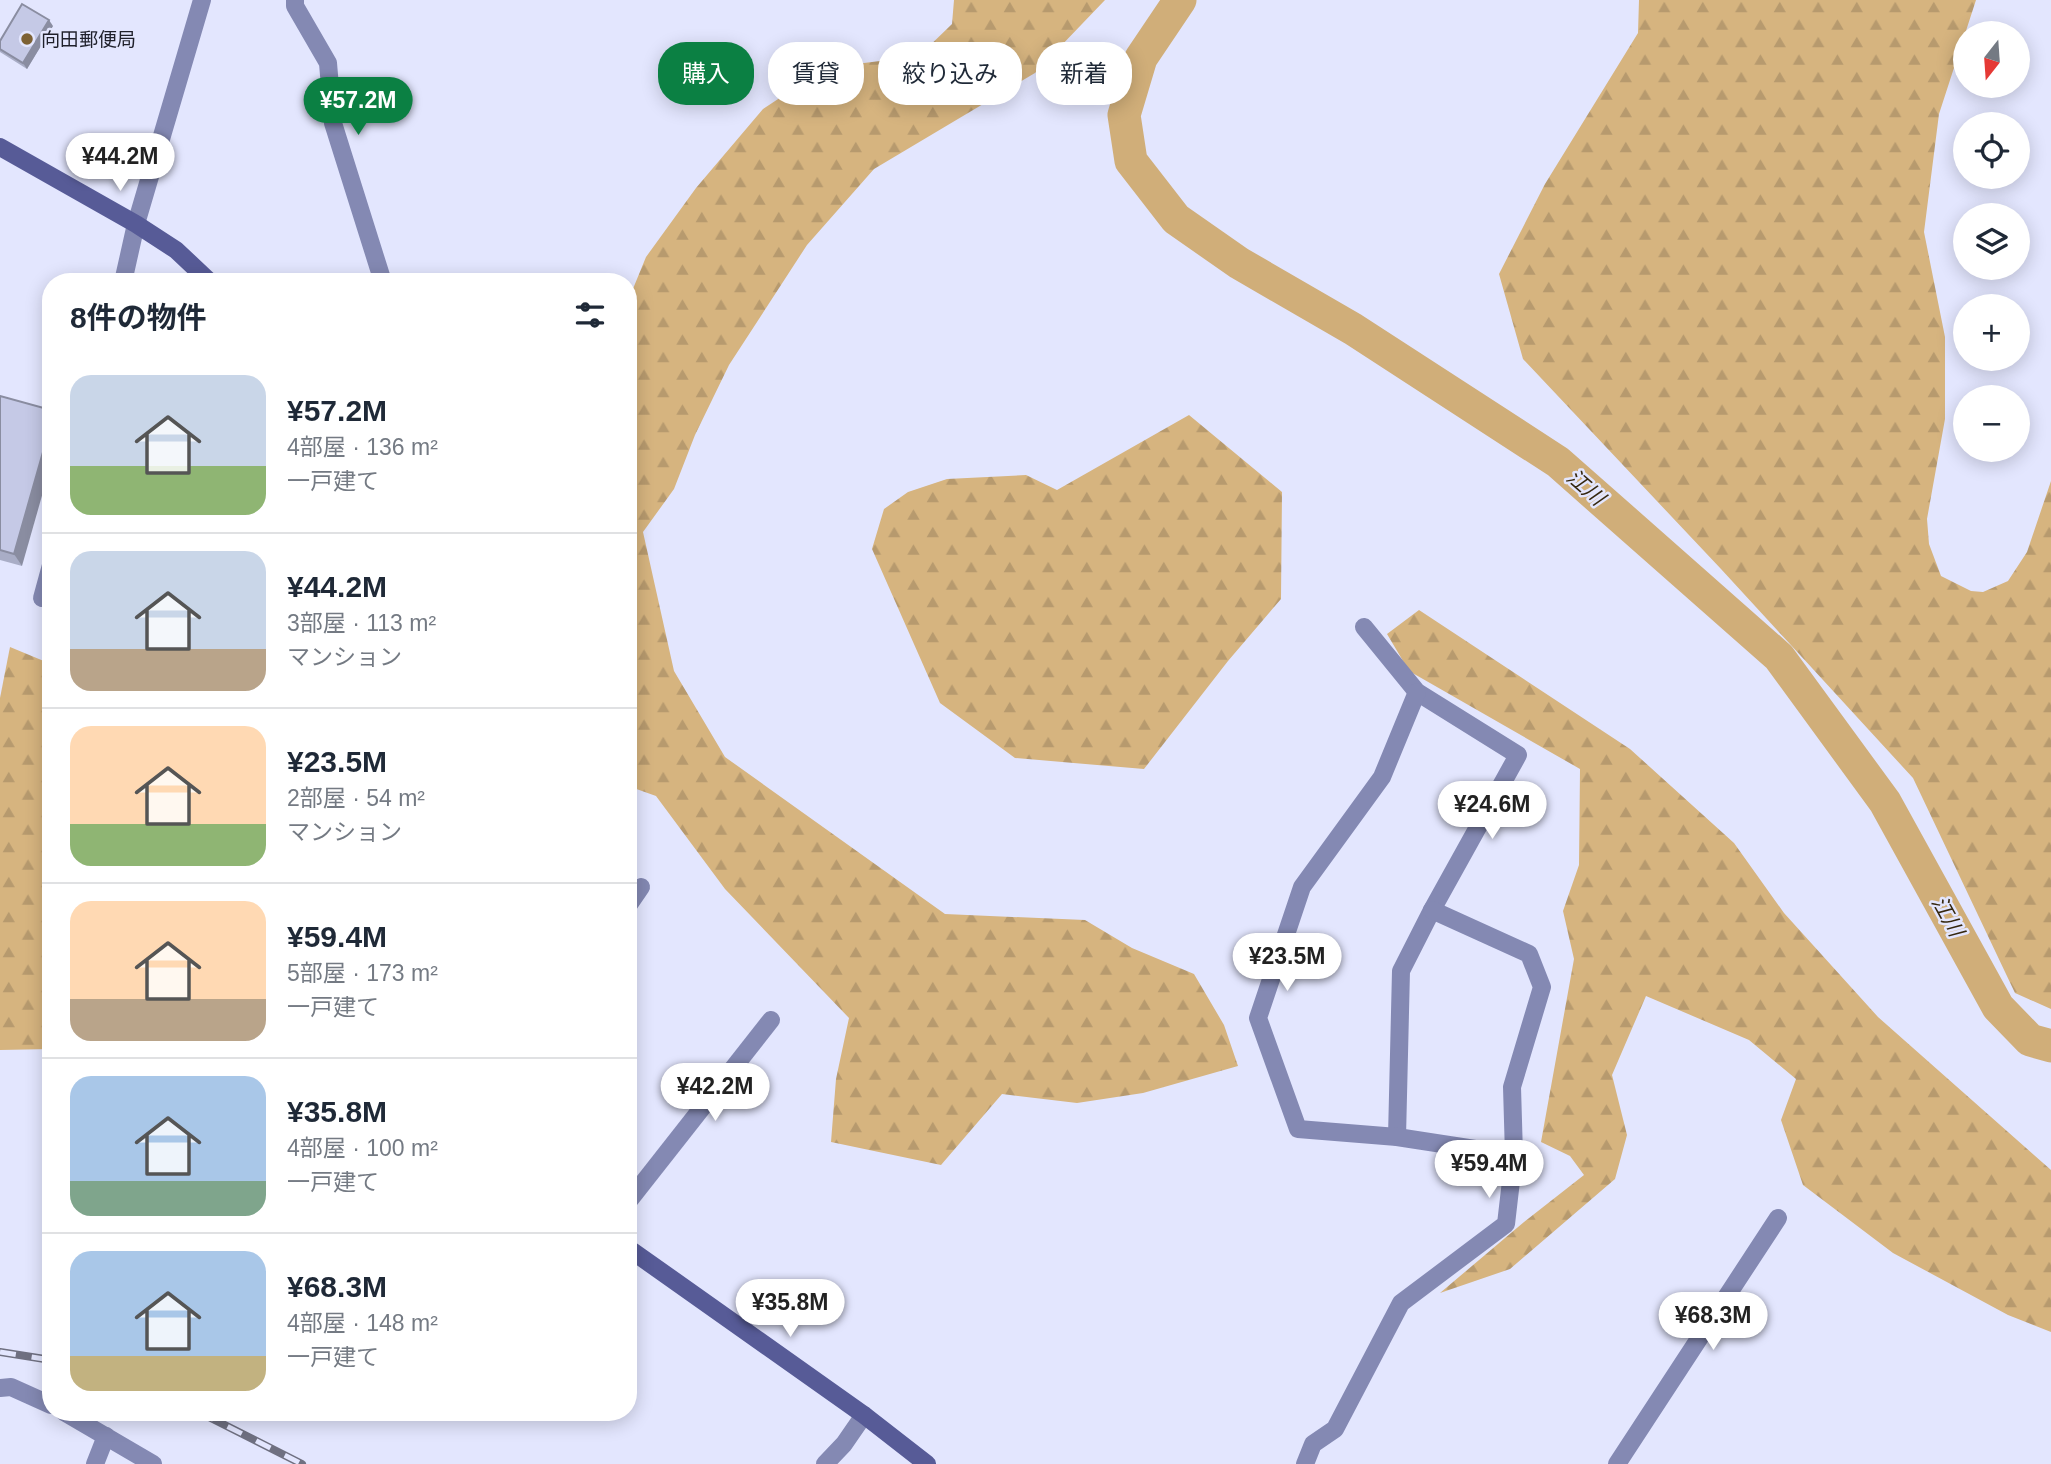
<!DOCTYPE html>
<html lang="ja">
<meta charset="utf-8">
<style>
:root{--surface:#fff;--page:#f2f2f3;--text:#1f2937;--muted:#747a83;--line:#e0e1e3;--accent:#0b8043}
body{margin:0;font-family:Arial,"Noto Sans JP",sans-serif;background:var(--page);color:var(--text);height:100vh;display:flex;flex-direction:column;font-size:26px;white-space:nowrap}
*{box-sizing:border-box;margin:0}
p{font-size:23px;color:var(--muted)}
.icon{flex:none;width:38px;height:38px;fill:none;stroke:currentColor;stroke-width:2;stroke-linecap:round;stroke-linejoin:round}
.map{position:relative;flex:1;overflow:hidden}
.sheet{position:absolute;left:42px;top:273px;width:595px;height:1148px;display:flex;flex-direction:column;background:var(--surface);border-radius:28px;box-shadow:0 4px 18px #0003}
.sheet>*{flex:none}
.guide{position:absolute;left:658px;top:42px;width:665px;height:63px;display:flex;gap:14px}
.needle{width:46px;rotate:197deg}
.controls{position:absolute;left:1953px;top:21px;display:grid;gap:14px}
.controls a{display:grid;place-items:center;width:77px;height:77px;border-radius:50%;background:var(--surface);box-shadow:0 4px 18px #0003;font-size:35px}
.price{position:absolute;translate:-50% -60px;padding:0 16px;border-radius:24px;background:#fff;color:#222;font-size:23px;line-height:46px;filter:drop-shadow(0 2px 4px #0008)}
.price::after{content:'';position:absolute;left:50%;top:42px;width:21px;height:16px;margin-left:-10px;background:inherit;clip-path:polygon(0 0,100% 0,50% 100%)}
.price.current{background:var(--accent);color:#fff}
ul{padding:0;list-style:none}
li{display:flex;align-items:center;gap:21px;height:175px;padding:0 28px}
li+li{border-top:2px solid var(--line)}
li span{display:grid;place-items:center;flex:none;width:196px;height:140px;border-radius:21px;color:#555}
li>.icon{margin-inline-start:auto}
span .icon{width:84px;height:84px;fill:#fffc;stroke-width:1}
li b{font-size:30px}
h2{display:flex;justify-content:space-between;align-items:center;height:84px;padding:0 28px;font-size:30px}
.chip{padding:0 24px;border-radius:28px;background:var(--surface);box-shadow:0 4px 18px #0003;font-size:24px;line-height:63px}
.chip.current{background:var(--accent);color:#fff}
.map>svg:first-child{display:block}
</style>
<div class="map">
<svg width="2051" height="1464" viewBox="0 0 2051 1464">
<defs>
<pattern id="forest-firs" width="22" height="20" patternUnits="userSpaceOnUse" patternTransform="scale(1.75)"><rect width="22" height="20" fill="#d6b47f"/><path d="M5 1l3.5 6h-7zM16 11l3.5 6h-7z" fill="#b79a6e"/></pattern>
</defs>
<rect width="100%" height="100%" fill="#e3e6fe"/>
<g fill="url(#forest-firs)">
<polygon points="954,0 1105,0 1035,73 874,169 807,245 729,365 695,435 674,489 643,532 674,671 725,757 945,914 1085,920 1132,948 1194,974 1224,1025 1238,1066 1143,1093 1077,1103 1002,1094 941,1165 831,1142 836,1079 849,1018 725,889 656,796 628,786 628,301 646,257 696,188 763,109 825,68 919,56 952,24"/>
<polygon points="1639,0 1976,0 1939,114 1924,232 1945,337 1945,419 1927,519 1929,544 1941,576 1971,591 1983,592 2008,581 2027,552 2051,481 2051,1009 2015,993 1913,778 1721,569 1523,359 1499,274 1545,184 1638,33"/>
<polygon points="1189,415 1282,492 1281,599 1228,661 1144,769 1015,758 940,703 872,549 884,509 908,492 947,479 1026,475 1057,490"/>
<polygon points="1419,610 1630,749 1734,843 1784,913 1878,1017 2051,1170 2051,1332 2008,1315 1893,1253 1803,1185 1781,1120 1796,1079 1749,1040 1646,996 1612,1075 1627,1135 1615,1179 1510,1269 1440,1293 1524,1222 1584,1175 1570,1156 1541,1142 1574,959 1563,911 1579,865 1580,769 1409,671 1387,634"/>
<polygon points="10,647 51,664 51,1049 0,1050 0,698"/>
</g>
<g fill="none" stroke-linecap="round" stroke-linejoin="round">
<polyline stroke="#d0ae79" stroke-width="33" points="1180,0 1141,58 1124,115 1131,161 1176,219 1239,263 1353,329 1558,462 1779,657 1885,802 1998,1007 2030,1040 2051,1046"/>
<g stroke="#8489b3" stroke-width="18">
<polyline points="295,0 295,6 328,63 333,123 383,282"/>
<polyline points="123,282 136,224 202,0"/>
<polyline points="42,598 51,565"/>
<polyline points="1364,627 1417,692 1518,755 1432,910 1401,971 1397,1137"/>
<polyline points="1417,692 1382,777 1302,887 1258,1018 1298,1129 1397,1137 1514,1155"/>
<polyline points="628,906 641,887"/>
<polyline points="628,1202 771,1020"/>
<polyline points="0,1388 11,1387 51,1405"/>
<polyline points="64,1412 153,1464"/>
<polyline points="95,1464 106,1436"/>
<polyline points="825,1464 844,1444 864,1415"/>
<polyline points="1305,1464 1313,1444 1335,1429 1401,1303 1506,1224 1514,1155 1512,1087 1542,987 1529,954 1432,910"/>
<polyline points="1617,1464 1778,1218"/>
</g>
<g stroke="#575b97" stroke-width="18">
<polyline points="0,147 136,224 176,250 210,282"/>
<polyline points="628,1248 864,1415 927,1464"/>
</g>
<defs>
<g id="rail">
<polyline points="0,1352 51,1360"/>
<polyline points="199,1412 302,1464"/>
</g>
</defs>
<use href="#rail" stroke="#6f7081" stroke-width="8"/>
<use href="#rail" stroke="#e3e6fe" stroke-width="5" stroke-dasharray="16" stroke-linecap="butt"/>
</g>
<g fill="#a9adc6">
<polygon points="53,26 27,69 0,52 0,41"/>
<polygon points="0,396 22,566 0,560"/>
</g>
<g fill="#8a8da1">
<polygon points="49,20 53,26 27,69 23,63"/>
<polygon points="51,424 51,464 22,566 14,554"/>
</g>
<g fill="#c5c9e6" stroke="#8a8da1" stroke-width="2">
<polygon points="22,4 49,20 23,63 0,49 0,41"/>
<polygon points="0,396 51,410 51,424 14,554 0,550"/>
</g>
<circle fill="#7d6134" stroke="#e3e6fe" stroke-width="2.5" cx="27" cy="39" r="7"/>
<g text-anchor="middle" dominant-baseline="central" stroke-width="5" stroke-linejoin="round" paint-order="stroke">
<g font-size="19" fill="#1f202b" stroke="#e3e6fe" text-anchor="start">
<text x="41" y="39">向田郵便局</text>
</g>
<g font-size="21" font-style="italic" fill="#35270e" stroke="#e3e6fe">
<text transform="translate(1586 487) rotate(41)">江川</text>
<text transform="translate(1948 916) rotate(61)">江川</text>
</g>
</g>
</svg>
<div class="controls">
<a><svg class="needle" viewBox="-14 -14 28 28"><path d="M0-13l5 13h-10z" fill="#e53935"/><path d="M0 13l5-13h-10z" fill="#747a83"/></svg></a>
<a><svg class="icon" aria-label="locate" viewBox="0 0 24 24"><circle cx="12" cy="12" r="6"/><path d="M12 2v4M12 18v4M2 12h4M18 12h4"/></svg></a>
<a><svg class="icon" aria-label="layers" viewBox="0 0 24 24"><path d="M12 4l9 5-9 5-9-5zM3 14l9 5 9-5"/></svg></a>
<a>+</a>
<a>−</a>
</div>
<b class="price current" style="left:358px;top:137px">¥57.2M</b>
<b class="price" style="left:120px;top:193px">¥44.2M</b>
<b class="price" style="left:1492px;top:841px">¥24.6M</b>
<b class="price" style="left:1287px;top:993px">¥23.5M</b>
<b class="price" style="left:715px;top:1123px">¥42.2M</b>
<b class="price" style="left:1489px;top:1200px">¥59.4M</b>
<b class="price" style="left:790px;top:1339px">¥35.8M</b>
<b class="price" style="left:1713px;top:1352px">¥68.3M</b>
<div class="guide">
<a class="chip current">購入</a>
<a class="chip">賃貸</a>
<a class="chip">絞り込み</a>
<a class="chip">新着</a>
</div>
<section class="sheet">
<h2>8件の物件<svg class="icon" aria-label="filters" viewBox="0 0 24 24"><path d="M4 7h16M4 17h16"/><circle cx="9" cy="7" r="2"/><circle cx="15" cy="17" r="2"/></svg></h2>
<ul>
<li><span style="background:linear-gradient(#c9d6e8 65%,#8fb573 0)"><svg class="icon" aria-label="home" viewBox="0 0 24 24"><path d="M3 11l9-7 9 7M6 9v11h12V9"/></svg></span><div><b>¥57.2M</b><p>4部屋 · 136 m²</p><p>一戸建て</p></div></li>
<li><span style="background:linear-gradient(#c9d6e8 70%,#b9a48a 0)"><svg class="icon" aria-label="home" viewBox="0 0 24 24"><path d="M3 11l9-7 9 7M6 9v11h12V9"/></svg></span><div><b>¥44.2M</b><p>3部屋 · 113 m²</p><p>マンション</p></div></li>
<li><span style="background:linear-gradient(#ffd9b3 70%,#8fb573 0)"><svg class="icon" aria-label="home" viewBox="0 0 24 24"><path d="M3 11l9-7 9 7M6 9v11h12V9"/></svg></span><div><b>¥23.5M</b><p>2部屋 · 54 m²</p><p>マンション</p></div></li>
<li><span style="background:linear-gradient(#ffd9b3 70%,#b9a48a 0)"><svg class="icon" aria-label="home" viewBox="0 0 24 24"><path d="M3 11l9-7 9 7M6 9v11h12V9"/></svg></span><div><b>¥59.4M</b><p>5部屋 · 173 m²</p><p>一戸建て</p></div></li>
<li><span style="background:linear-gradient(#a9c7e8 75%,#7fa58c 0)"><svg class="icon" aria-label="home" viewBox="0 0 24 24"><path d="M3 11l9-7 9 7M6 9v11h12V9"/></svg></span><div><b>¥35.8M</b><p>4部屋 · 100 m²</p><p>一戸建て</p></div></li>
<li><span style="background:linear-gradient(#a9c7e8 75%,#c2b280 0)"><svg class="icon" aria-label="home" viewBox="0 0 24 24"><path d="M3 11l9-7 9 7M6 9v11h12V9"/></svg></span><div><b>¥68.3M</b><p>4部屋 · 148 m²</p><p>一戸建て</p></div></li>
</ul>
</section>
</div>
